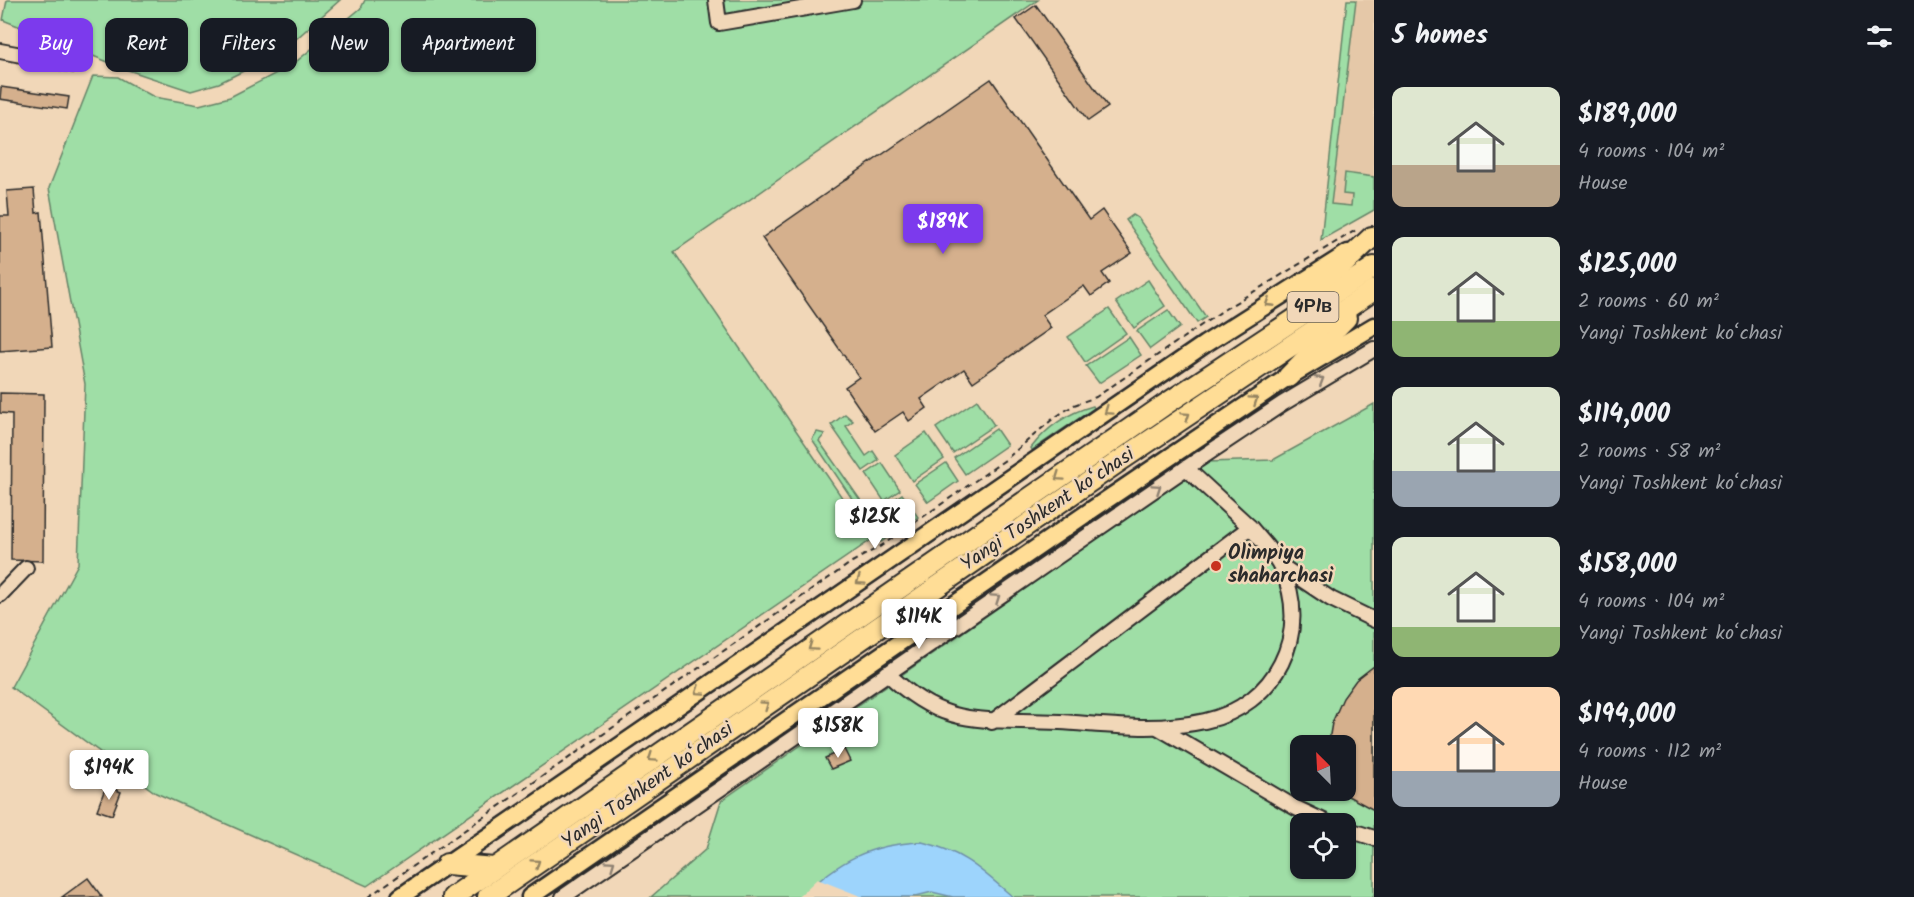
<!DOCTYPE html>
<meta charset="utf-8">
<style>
:root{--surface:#171b24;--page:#20242c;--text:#f1f3f6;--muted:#9ea1a6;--accent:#7c3aed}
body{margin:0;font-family:Kalam,sans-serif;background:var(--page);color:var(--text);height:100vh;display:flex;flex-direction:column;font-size:22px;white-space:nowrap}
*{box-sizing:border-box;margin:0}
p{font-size:20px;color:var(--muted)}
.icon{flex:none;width:33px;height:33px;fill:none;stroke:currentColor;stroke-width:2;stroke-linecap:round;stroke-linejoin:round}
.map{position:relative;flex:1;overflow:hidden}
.side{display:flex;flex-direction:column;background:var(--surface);width:540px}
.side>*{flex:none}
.top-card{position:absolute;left:18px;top:18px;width:570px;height:54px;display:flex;gap:12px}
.needle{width:39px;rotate:336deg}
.controls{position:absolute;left:1290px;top:735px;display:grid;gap:12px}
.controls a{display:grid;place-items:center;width:66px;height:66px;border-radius:12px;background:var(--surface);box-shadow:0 2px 4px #0004;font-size:30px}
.price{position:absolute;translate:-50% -51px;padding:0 14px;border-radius:6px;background:#fff;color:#222;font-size:20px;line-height:39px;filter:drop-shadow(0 2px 3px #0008)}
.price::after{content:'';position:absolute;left:50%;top:36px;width:18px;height:14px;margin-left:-9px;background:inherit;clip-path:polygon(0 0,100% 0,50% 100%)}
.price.active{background:var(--accent);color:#fff}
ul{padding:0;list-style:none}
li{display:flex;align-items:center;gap:18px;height:150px;padding:0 18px}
li span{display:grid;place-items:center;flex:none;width:168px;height:120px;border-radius:12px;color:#555}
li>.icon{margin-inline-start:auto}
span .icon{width:72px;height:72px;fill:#fffc;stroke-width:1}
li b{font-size:26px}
h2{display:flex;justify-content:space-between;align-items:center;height:72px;padding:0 18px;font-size:26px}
.chip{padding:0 21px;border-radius:12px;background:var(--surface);box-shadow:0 2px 4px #0004;font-size:21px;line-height:54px}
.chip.active{background:var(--accent);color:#fff}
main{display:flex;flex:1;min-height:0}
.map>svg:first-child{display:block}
</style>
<main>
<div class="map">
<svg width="1374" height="897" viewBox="0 0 1374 897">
<rect width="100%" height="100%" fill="#f1d7b8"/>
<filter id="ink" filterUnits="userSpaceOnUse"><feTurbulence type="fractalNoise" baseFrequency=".0167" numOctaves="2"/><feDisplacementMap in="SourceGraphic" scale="12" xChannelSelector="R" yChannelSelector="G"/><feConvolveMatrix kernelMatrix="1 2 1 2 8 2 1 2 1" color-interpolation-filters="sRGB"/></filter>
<g filter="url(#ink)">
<polygon fill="#e5c8a8" points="1347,0 1374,0 1374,210 1321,240"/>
<g fill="#9fdea6" stroke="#658468" stroke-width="1.5" fill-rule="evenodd">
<polygon points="7,0 340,0 280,53 219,83 191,91 128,70 3,20"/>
<polygon points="365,0 1038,0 674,252 871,540 367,886 156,793 11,687 78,564 85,384 49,188 93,76 118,77 154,97 199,105 230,97 292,65 361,8"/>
<polygon points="1347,0 1356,0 1331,204 1351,206 1352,195 1343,194 1345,173 1374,177 1374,210 1321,240"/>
<polygon points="1133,215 1138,218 1206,317 1197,323 1126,220"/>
<polygon points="1148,280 1165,306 1134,328 1116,302"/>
<polygon points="1109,309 1126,333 1085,362 1068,337"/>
<polygon points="1168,310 1180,327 1150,349 1137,331"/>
<polygon points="1129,337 1141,355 1099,383 1086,366"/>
<polygon points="977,400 994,425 953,453 936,428"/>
<path d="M1374,404V897H651L706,849L721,801L1207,462L1273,460ZM1300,746H1346V790H1300ZM1300,824H1346V868H1300Z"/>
<path d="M1093,406L1094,408L1032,450L1031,448C1047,427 1067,413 1093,406Z"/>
<polygon points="845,414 853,421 846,426 866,456 873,451 879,460 863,471 831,425"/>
<polygon points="996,429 1007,445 965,474 954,458"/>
<polygon points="817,432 825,434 819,441 868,511 875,507 893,534 881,542 812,439"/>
<polygon points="926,433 944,459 912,481 895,455"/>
<polygon points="882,463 900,490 884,501 866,474"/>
<polygon points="946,463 958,481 928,502 915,484"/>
<polygon points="902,494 918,517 902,528 886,505"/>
</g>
<path fill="#9dd4fc" stroke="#6f90a8" stroke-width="1.5" d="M922,842C964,852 981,870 1013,897H953L932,892L912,897H801C839,860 870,844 922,842Z"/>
<polygon fill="#f1d7b8" points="817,879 863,897 798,897"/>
<g fill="#d5b08d" stroke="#2b2b2b" stroke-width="1.5">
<polygon points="1036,5 1108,107 1088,121 1016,19"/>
<polygon points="991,79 1089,220 1102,210 1132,253 1102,273 1109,283 1091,296 1084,286 1042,315 1051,328 973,382 964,369 921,399 927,408 909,421 903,412 875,431 845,387 859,377 762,238"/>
<polygon points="1,87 69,97 67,109 0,99"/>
<polygon points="34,189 36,213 41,212 52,347 0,351 0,216 9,216 7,191"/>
<polygon points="0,393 44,394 43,561 11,560 12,414 0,413"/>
<polygon points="1374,666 1374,810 1346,795 1346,746 1328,746 1332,723 1343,698 1356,680"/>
<polygon points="844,749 850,761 831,769 825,758"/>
<polygon points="106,786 121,792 112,815 97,810"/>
<polygon points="88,878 102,897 62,897"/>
</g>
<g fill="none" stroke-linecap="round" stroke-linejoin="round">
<defs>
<g id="minor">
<polyline points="716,0 719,23 853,0"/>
<polyline points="0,51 76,65"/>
<polyline points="1186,468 1250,527"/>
<polyline points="1280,565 1331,599 1374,620"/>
<polyline points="0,595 26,568"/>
<path d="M887,673C946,731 985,718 1060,722C1109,725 1156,732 1205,721C1275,706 1313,633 1281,567C1274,553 1260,539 1250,527L992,722"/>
<polyline points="1159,728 1296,808 1330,824"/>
<polyline points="1346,829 1374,838"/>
<polyline points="563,897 1186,468 1282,404 1374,349"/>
</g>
<g id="major">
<polyline points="400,897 1205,344 1348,253"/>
<polyline points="530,897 1093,509 1288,377 1374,326"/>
</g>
<g id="highway">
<polyline points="1303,302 1372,237"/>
<polyline points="1288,377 1346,318"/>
<polyline points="447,864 494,868"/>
<polyline points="453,897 1163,406 1374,267"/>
<polyline points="488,897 1118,462 1374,290"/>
</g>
</defs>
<use href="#minor" stroke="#2b2b2b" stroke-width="18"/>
<use href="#major" stroke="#2b2b2b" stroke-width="21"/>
<use href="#highway" stroke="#2b2b2b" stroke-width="24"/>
<polyline stroke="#2b2b2b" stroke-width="2" stroke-dasharray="6 4.5" stroke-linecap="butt" points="368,897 852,562 881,546 1005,460 1054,418 1074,405 1096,397 1225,309 1356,230"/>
<use href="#minor" stroke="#f1d7b8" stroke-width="14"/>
<use href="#major" stroke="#ffdd96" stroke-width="16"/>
<use href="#highway" stroke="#ffdd96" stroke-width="20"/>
</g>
<defs><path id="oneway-chevron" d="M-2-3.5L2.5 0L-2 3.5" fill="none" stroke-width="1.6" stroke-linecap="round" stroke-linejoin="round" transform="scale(1.5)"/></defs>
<g stroke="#958460">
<use href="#oneway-chevron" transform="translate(1269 303) rotate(147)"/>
<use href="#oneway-chevron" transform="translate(1254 400) rotate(-34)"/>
<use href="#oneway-chevron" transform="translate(1108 411) rotate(145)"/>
<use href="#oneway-chevron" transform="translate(1186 416) rotate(-34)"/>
<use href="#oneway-chevron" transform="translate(1059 477) rotate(145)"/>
<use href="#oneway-chevron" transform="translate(860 581) rotate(146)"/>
<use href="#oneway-chevron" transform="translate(812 647) rotate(145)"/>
<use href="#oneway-chevron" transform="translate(699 691) rotate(146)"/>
<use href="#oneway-chevron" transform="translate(765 705) rotate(-35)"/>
<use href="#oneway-chevron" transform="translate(652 758) rotate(145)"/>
<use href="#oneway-chevron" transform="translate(536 863) rotate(-35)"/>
</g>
<g stroke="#8e8172">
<use href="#oneway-chevron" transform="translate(1320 380) rotate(-32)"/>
<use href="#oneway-chevron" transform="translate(1157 488) rotate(-34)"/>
<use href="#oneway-chevron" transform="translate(996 598) rotate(-34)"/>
<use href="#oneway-chevron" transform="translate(611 864) rotate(-35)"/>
</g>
</g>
<circle fill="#c8321e" stroke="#f1d7b8" stroke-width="2" cx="1216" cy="566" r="6"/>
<g text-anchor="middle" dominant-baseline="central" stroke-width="5" stroke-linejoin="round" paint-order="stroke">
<rect fill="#f1d7b8" stroke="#665f55" stroke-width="1.5" x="1287.5" y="292" width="51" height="30" rx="4.5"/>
<g font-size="18" font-weight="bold" fill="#2b2b2b">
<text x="1313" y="307">4Р1в</text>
</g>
<g font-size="20" fill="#2b2b2b" stroke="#f1d7b8">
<text transform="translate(1048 510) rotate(-34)">Yangi Toshkent ko‘chasi</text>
<text transform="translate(648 786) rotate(-35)">Yangi Toshkent ko‘chasi</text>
</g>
<g font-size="20" font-weight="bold" fill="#2b2b2b" stroke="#f1d7b8" text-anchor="start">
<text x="1228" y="554">Olimpiya<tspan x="1228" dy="23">shaharchasi</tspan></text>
</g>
</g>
</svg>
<div class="controls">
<a><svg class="needle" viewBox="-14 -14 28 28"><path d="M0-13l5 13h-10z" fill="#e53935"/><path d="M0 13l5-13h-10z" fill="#9ea1a6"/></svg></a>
<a><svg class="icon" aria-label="locate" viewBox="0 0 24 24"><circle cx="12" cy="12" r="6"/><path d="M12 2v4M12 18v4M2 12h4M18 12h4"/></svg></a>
</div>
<b class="price active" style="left:943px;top:255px">$189K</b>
<b class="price" style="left:875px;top:550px">$125K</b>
<b class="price" style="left:919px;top:650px">$114K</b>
<b class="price" style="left:838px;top:759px">$158K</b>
<b class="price" style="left:109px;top:801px">$194K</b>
<div class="top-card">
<a class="chip active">Buy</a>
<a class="chip">Rent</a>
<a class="chip">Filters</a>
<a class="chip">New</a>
<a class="chip">Apartment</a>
</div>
</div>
<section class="side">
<h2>5 homes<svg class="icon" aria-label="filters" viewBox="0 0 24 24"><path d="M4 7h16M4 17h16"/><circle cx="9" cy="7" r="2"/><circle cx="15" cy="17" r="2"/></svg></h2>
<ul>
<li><span style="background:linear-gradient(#dfe7d0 65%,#b9a48a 0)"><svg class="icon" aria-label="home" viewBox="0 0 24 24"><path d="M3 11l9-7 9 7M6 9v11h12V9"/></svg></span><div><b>$189,000</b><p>4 rooms · 104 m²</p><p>House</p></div></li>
<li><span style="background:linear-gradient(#dfe7d0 70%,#8fb573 0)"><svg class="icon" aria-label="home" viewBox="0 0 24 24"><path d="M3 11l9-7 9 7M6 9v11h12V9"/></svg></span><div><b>$125,000</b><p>2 rooms · 60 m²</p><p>Yangi Toshkent ko‘chasi</p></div></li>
<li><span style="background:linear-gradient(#dfe7d0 70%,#9aa5b1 0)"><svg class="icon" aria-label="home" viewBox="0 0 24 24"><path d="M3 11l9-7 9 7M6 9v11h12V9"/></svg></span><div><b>$114,000</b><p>2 rooms · 58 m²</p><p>Yangi Toshkent ko‘chasi</p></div></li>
<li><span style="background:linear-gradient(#dfe7d0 75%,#8fb573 0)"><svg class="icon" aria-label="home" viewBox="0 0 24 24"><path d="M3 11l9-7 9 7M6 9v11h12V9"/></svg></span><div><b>$158,000</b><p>4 rooms · 104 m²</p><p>Yangi Toshkent ko‘chasi</p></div></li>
<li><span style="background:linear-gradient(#ffd9b3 70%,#9aa5b1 0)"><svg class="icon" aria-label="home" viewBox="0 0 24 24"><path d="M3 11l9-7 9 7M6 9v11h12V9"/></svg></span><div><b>$194,000</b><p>4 rooms · 112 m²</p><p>House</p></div></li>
</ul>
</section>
</main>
